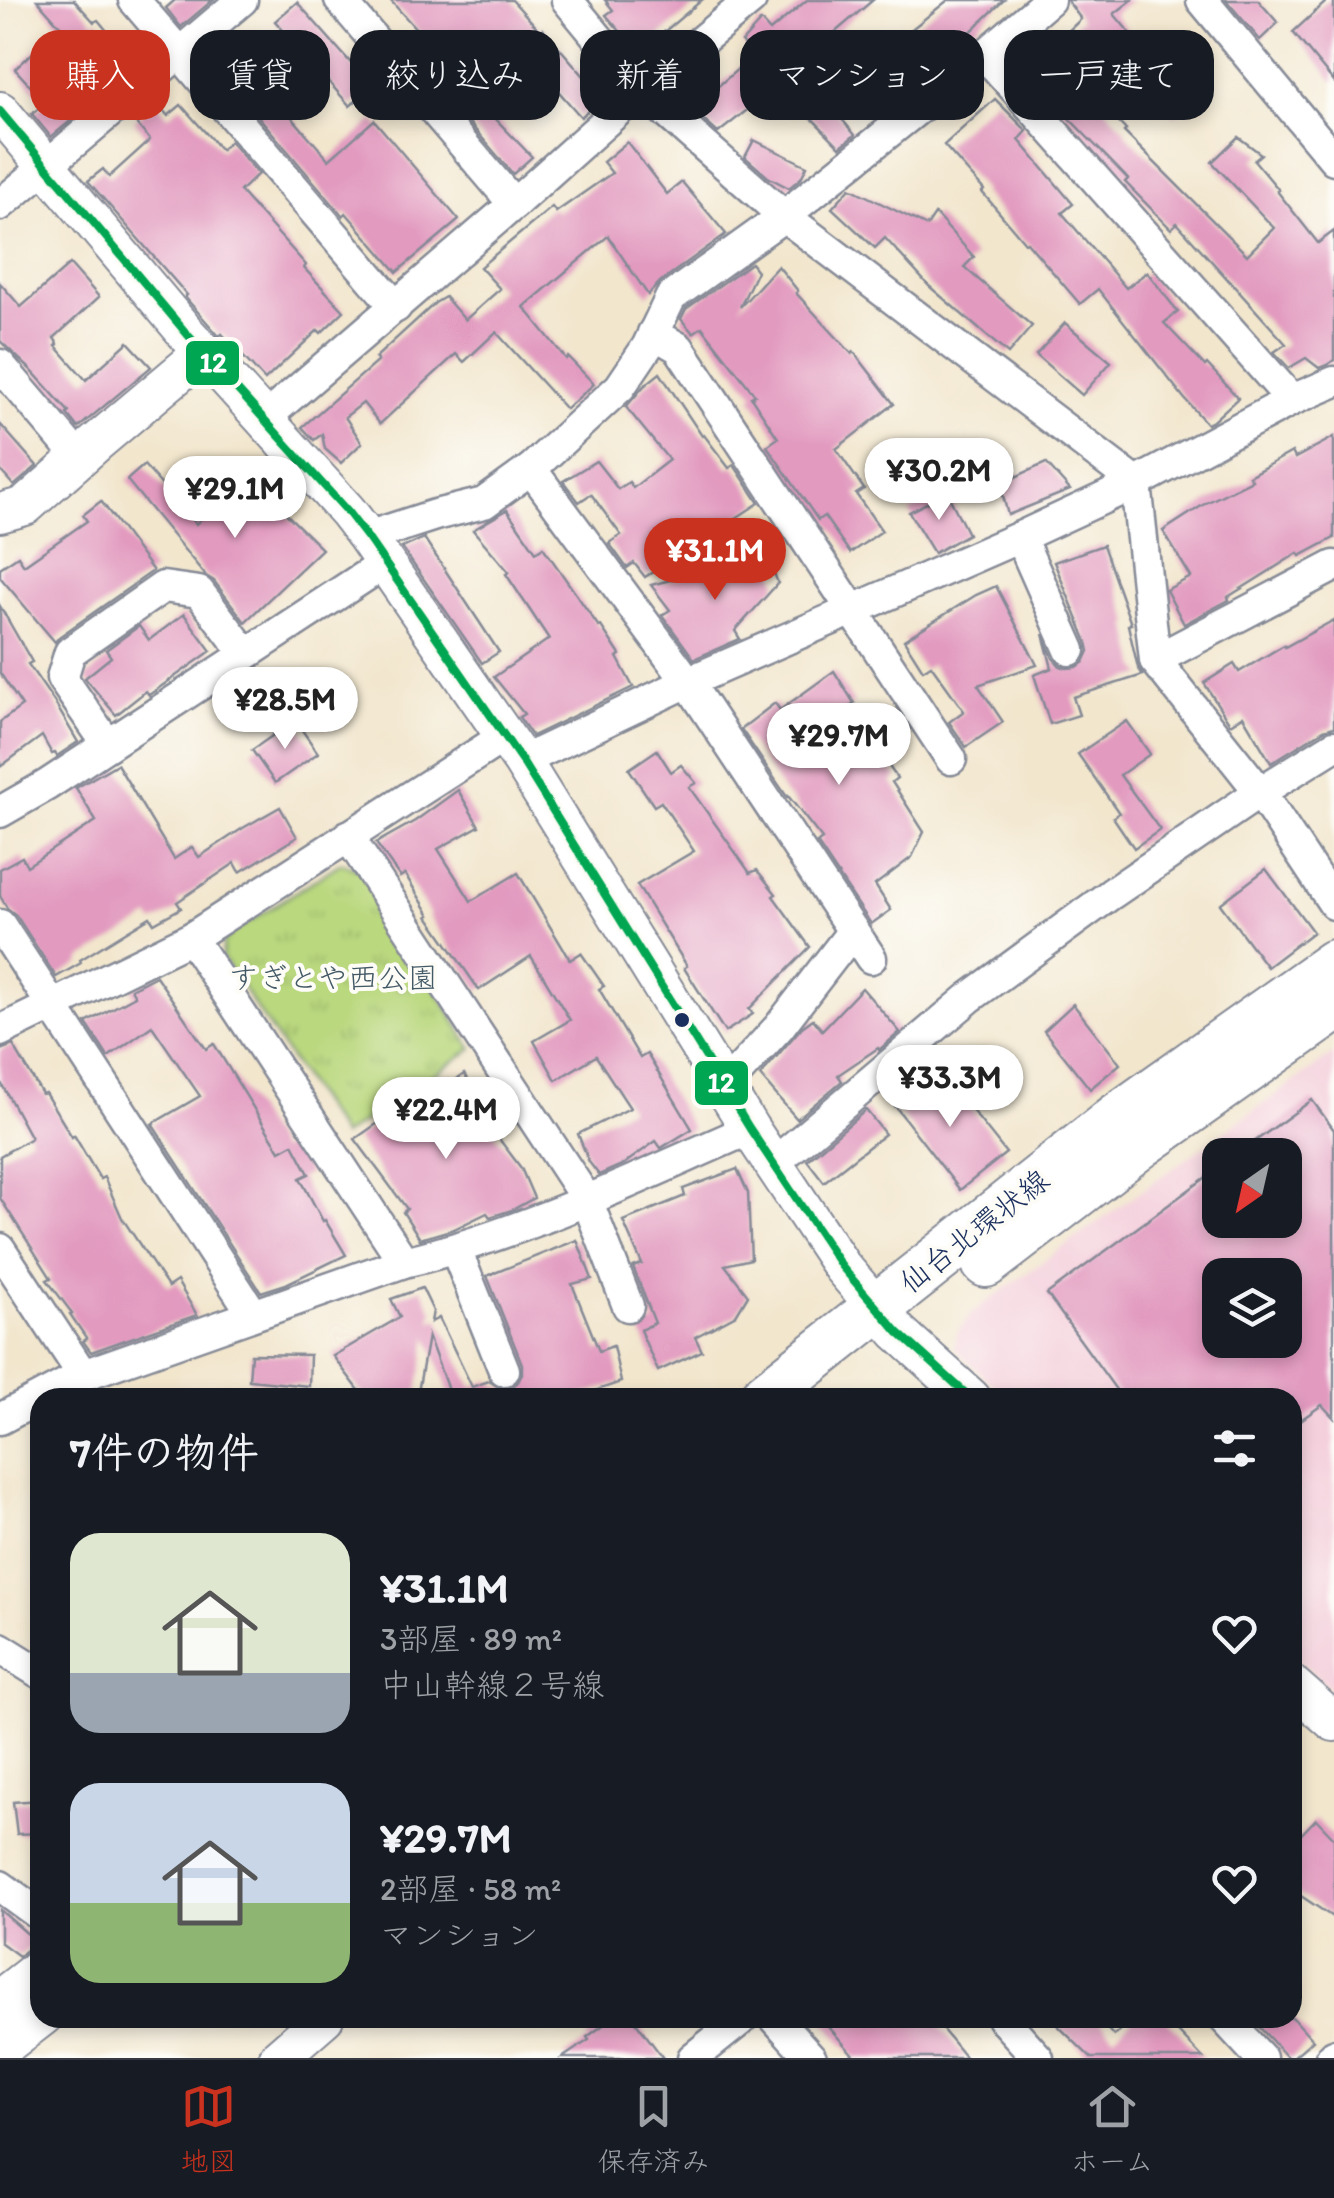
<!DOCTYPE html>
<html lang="ja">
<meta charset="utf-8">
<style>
:root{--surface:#171b24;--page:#242831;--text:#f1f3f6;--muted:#9ea1a6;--line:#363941;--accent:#c8321e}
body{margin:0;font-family:Itim,"Klee One",sans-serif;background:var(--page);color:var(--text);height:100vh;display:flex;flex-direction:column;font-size:38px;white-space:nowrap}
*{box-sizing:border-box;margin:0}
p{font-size:32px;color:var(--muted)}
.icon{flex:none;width:55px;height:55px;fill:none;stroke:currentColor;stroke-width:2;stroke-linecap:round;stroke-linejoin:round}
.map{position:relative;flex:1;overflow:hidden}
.panel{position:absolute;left:30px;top:1388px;width:1272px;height:640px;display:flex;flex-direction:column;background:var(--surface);border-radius:30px;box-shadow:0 5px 15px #0003}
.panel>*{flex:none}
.hud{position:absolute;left:30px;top:30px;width:1275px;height:90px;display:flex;gap:20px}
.needle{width:65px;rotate:214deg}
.tools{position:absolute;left:1202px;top:1138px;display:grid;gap:20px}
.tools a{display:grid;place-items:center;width:100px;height:100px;border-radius:20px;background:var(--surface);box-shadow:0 5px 15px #0003;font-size:50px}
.price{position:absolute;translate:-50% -85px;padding:0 22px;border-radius:35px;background:#fff;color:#222;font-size:32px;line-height:65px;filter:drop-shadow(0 2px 5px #0008)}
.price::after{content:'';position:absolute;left:50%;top:60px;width:30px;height:22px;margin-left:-15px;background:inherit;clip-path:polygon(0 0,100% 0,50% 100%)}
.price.on{background:var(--accent);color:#fff}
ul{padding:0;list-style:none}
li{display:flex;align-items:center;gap:30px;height:250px;padding:0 40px}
li span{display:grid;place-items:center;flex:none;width:280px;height:200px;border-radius:30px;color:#555}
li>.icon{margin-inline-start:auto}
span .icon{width:120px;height:120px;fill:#fffc;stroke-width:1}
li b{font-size:42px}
h2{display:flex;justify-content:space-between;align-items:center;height:120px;padding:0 40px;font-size:42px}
.chip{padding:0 35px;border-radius:30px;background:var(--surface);box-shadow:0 5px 15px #0003;font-size:35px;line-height:90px}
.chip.on{background:var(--accent);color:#fff}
.tabs{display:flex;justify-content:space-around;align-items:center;height:140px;border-top:2px solid var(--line);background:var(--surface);font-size:28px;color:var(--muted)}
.tabs a{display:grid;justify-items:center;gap:5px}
.tabs .on{color:var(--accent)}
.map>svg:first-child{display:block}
</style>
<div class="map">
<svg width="1334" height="2058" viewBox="0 0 1334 2058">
<defs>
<pattern id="grass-tufts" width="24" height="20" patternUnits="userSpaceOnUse" patternTransform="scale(2.5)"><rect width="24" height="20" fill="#bad87e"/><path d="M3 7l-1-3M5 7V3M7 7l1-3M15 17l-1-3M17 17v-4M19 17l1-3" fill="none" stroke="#9fba6f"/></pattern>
</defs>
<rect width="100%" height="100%" fill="#fdfcf7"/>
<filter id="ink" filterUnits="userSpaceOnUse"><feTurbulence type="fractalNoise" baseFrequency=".01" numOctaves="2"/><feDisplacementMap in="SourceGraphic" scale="20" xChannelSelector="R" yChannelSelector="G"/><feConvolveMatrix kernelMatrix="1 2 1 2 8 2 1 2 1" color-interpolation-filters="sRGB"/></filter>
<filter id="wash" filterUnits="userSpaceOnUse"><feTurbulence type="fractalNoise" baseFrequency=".0048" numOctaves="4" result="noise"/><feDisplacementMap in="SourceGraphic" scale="40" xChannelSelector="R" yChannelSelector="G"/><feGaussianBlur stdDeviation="2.25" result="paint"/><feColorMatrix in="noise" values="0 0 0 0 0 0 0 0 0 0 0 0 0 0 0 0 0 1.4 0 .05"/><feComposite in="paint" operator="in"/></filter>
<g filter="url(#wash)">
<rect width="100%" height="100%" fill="#f2e6cd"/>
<path fill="#f4cfdc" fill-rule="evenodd" d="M1334,1053V1692L1293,1655L1292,1398L1006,1397L954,1348L957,1333L971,1313ZM1220,1155H1285V1220H1220ZM1220,1275H1285V1340H1220Z"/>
<polygon fill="url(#grass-tufts)" stroke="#6a846e" stroke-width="2.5" points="341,863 362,870 472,1049 342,1136 222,957 224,938"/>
<g id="blocks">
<g fill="#e29abf" fill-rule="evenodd">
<polygon points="37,0 74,0 94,22 98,20 131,60 108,78 89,55 42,99 15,69 61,27"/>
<polygon points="175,0 213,0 181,27 166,8"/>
<polygon points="390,0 512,0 541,32 543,29 603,98 581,117 518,45 464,92 433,58 438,53"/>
<polygon points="605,0 702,0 639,53 606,15 613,10"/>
<polygon points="807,0 873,0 833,34 863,71 855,79 824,53 803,72 855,135 840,147 782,88 788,78 718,133 673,93 693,78 708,95 754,55 742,42 761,21 770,31"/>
<polygon points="948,0 1004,0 962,40 966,45 887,110 865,82 892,61 887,49"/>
<polygon points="1067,0 1132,0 1114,14 1150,57 1159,50 1197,98 1175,115 1124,66 1092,95 1126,130 1124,132 1247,255 1274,228 1212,162 1238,137 1261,154 1254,160 1279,190 1277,191 1318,243 1334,231 1334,360 1327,365 1319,368 1306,358 1289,368 1274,352 1286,344 1177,223 1171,229 1125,182 1128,179 1058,107 1026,71 1081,19"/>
<polygon points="1226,0 1258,0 1278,23 1260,40"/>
<polygon points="1328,0 1334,0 1334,82 1293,32"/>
<polygon points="297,2 372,87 350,106 275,21"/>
<polygon points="224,39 329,160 374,120 459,220 397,272 346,213 343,216 206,55"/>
<polygon points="59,91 79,114 51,137 32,114"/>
<polygon points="470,92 532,157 513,174 455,106"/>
<polygon points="995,99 1027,131 1019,140 1073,204 1062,213 1126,288 1147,272 1178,312 1164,323 1205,366 1207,364 1238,398 1213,421 1207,424 1184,398 1098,289 1080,304 1027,242 1025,243 982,192 984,190 944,145"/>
<polygon points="156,102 168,116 181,105 221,150 230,141 258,174 240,191 306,265 304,268 344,311 321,333 318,330 265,380 222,334 219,336 204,319 185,297 187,295 88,181 103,169 109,177 150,140 134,121"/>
<polygon points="754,140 807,166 801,178 789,188 768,177 745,157"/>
<polygon points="627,142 667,194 682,182 726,234 660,282 648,295 608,236 524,307 566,359 568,357 594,384 566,409 496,332 464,362 456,354 380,424 363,403 345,417 362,443 341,463 325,449 322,434 314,440 302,427 378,361 375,358 435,303 445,297 465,320 500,289 480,267 552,207 556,212 612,173 603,162"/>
<polygon points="850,188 927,226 935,214 974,257 964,267 1032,326 1008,354 929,286 885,238 875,248 832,208"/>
<polygon points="751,263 757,271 740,307 778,266 798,291 796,293 852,354 854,352 894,404 836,449 864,489 856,494 882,531 850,553 824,516 818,520 767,446 778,438 751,397 755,395 702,327 693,333 681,319 686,309"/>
<polygon points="70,264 99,297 54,338 58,344 56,346 86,380 128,342 151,367 78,428 67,414 69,412 30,369 0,341 0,283 21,307"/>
<polygon points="1065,323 1111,362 1082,395 1036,355"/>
<polygon points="660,373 702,436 704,435 729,468 734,465 759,503 645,577 634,563 627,568 609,543 621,535 591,494 579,502 563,481 596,461 618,489 629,482 633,488 669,460 626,407 644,386"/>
<polygon points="0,424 37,466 14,486 0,470"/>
<polygon points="1334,437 1334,538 1300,556 1298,553 1228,597 1229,600 1184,624 1166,590 1191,577 1163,531 1206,503 1252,480 1249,476 1292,452 1295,458"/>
<polygon points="1046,463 1070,490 1008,515 1000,484"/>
<polygon points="144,465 196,524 234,485 247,498 258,486 322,549 245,622 214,581 206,576 127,480"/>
<polygon points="947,493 968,534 934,553 909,512"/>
<polygon points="101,501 153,571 59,637 55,642 0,577 0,568 18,556 24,565 87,521 83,515"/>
<polygon points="507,510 536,552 543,547 599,627 601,626 620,655 617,657 633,687 532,736 519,717 524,714 494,677 549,639 506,574 509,572 473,530"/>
<polygon points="424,538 499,652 482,663 402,548"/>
<polygon points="1103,545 1131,624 1128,625 1138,668 1143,675 1073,697 1079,715 1050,724 1034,675 1052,668 1043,634 1053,658 1060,666 1067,668 1077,667 1084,662 1089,651 1087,642 1054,562"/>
<polygon points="752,559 770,563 778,583 735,631 740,639 694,659 662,615 670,610 651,585"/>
<polygon points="996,586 1037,665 978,685 1003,722 966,747 949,722 964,711 931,665 923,670 904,640 976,595"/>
<polygon points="0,606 32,662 28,664 55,703 78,742 57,756 55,753 52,754 42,736 0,767 0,722 22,706 0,673"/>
<polygon points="184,614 211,651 149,695 146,691 116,715 85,678 111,657 106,650 139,626 149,640"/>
<polygon points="1334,620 1334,727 1324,730 1271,763 1243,716 1230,724 1204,683 1234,664 1239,672 1284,645 1285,647"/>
<polygon points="834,671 854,703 848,707 897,778 892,782 924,832 912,857 875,885 891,910 871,924 817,843 822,839 788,796 787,797 741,729 775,703 780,710"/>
<polygon points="295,720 318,753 275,783 252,750"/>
<polygon points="1127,721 1150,754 1120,775 1160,830 1134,848 1113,817 1119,813 1078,754"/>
<polygon points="657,750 671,772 681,765 696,783 689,787 750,873 757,870 776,894 773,896 810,947 749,1009 753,1014 725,1032 684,968 687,966 637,885 694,851 661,802 654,806 629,769"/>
<polygon points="117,764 174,859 192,847 199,857 243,828 280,807 297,837 240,872 235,863 177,902 181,908 154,923 150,917 80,960 81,963 56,977 16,915 7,908 0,896 0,869 22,857 27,866 96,821 76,788"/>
<polygon points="458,790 479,826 438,849 471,901 518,873 570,960 581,953 604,986 599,989 640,1058 647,1054 692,1129 661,1148 656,1141 624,1164 599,1175 589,1162 578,1134 630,1108 596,1056 556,1080 534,1041 570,1020 531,956 479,990 428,916 430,915 405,874 400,877 376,843 415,821"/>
<polygon points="1266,869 1313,932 1267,967 1220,904"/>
<polygon points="156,976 206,1049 214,1044 280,1151 293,1144 309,1174 300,1178 323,1221 325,1220 346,1255 286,1284 261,1292 152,1124 200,1096 152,1026 108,1057 86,1023 135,996 131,989"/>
<polygon points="862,988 900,1032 879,1050 878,1048 838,1075 842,1081 797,1119 760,1076 802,1027 813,1019 822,1030"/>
<polygon points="1073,1004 1120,1064 1090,1089 1044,1031"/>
<polygon points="13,1045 42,1094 45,1093 72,1137 74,1135 100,1179 104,1177 122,1218 168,1287 177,1281 197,1315 91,1352 83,1341 87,1339 70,1314 72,1313 47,1280 51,1278 0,1198 0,1156 31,1138 0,1081 0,1050"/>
<polygon points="939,1069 1006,1153 960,1190 895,1106"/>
<polygon points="464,1074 482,1103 475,1107 521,1168 534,1198 512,1210 490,1217 487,1213 454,1229 420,1239 403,1212 407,1209 355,1139 401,1107 407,1115"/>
<path d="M1312,1100L1334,1130V1418L1322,1405L1292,1426V1398H1122L1047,1294L1220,1167V1220H1285V1155H1236ZM1220,1275H1285V1340H1220Z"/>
<polygon points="866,1110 885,1134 824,1182 807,1160"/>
<polygon points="737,1169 748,1193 751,1259 725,1265 748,1295 736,1315 695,1337 702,1351 658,1371 640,1330 655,1323 633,1267 642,1264 623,1221 685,1196 683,1189"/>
<polygon points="577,1240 592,1279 572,1284 599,1351 613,1346 621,1382 574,1398 451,1398 428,1336 417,1398 365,1398 333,1356 400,1317 391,1299 422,1288 433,1311 431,1322 439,1318 472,1387 489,1381 500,1388 512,1387 518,1382 522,1374 522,1364 487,1276"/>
<polygon points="251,1354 310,1355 309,1386 249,1380"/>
<polygon points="40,1800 40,1833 17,1834 13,1802"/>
<polygon points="1316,1819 1334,1838 1334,1918 1292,1890 1292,1844"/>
<polygon points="0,1910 37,1942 19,1956 0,1942"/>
<polygon points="613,2018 633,2018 663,2058 562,2058 589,2040 587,2037"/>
<polygon points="821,2018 933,2018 966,2058 856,2058"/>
<polygon points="1050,2018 1097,2018 1114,2036 1134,2018 1165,2018 1203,2058 1091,2058"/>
<polygon points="1251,2018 1293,2018 1313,2040 1292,2058 1288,2058"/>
</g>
</g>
</g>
<g filter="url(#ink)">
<use href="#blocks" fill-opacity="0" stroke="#868a96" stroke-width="2.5"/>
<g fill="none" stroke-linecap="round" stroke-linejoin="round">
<defs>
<g id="minor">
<polyline points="134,0 396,307"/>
<polyline points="340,0 514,204"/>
<polyline points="567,0 641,90 784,216 1136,483 1155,660 1260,792 1334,904"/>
<polyline points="1202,0 1334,159"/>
<polyline points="985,55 1292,400"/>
<polyline points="0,205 242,0"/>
<polyline points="653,333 679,348 951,759"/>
<polyline points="0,365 79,458"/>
<polyline points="264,419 514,204 641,90 751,0"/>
<polyline points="531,469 688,682 871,958"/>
<polyline points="367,537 435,515 484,503 531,469 620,387 647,347 671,297 784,216 985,55 1049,0"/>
<polyline points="1020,537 1070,650"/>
<polyline points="1155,660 1334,566"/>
<polyline points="108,745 62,678 70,652 163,587 199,592 246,654"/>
<polyline points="522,761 688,682 1020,537 1136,483 1292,400 1334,382"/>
<polyline points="0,812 47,785 385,563"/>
<polyline points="348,836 587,1200 628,1306"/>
<polyline points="0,925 253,1314"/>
<polyline points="191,938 404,1262"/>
<polyline points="0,1031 191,938 505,736"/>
<polyline points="724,1087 779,1027 853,931"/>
<polyline points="773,1164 969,998 1111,894 1260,792 1334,746"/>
<polyline points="0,1249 83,1375"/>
<polyline points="456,1250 504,1370"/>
<path d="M0,1419L83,1375L404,1262C524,1234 637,1178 750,1129"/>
<polyline points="0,1648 40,1673"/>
<polyline points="0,1886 40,1915"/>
<polyline points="775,2018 811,2058"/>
<polyline points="1002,2018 1038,2058"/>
<polyline points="1224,2018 1261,2058"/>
<polyline points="693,2058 743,2018"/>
<polyline points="1331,2058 1334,2055"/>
</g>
<g id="tertiary">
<polyline points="0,111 187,334 347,511 367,537 522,761 750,1129 842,1267 898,1332 971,1398"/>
<polyline points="0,513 25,506 96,443 204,352"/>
<polyline points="1292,1685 1334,1722"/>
<polyline points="278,2058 324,2018"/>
</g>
<g id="primary">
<polyline points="986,1263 1141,1144 1334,1008"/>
<polyline points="763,1398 1118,1117 1334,964"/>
<polyline points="0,2005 40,1974"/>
<polyline points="0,2043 40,2012"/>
</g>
</defs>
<use href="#minor" stroke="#868a96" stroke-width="35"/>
<use href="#tertiary" stroke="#868a96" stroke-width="42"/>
<use href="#primary" stroke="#868a96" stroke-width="52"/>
<use href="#minor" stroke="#fff" stroke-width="30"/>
<use href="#tertiary" stroke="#fff" stroke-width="38"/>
<use href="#primary" stroke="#fff" stroke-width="48"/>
<defs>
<polyline id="bus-1" points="0,111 187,334 347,511 367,537 522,761 750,1129 842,1267 898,1332 971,1398"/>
</defs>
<use href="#bus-1" stroke="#fdfcf7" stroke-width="15"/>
<use href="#bus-1" stroke="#00a651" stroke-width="8"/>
</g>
</g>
<circle fill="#1b2f5e" stroke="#fdfcf7" stroke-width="4" cx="682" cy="1020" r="9"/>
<g text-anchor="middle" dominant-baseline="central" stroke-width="8" stroke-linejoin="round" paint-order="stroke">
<g font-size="30" fill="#435966" stroke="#fdfcf7">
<text x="333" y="977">すぎとや西公園</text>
</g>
<g font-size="30" fill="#1b2f5e" stroke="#fdfcf7">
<text transform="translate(974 1231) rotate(-38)">仙台北環状線</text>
</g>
</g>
<g stroke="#fdfcf7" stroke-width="4">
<rect x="184" y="339" width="57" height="48" rx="10" fill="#00a651"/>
<rect x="693" y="1059" width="57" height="48" rx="10" fill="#00a651"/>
</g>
<g font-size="28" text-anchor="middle" font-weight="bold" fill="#fff">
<text x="213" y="372">12</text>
<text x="721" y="1092">12</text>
</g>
</svg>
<div class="tools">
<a><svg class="needle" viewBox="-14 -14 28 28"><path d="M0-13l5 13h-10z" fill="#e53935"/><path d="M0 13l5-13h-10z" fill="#9ea1a6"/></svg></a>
<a><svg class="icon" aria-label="layers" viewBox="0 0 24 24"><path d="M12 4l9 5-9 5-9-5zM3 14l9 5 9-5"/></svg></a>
</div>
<b class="price" style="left:939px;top:523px">¥30.2M</b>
<b class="price" style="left:235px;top:541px">¥29.1M</b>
<b class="price on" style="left:715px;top:603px">¥31.1M</b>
<b class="price" style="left:285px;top:752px">¥28.5M</b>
<b class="price" style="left:839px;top:788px">¥29.7M</b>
<b class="price" style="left:950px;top:1130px">¥33.3M</b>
<b class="price" style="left:446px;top:1162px">¥22.4M</b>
<div class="hud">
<a class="chip on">購入</a>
<a class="chip">賃貸</a>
<a class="chip">絞り込み</a>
<a class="chip">新着</a>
<a class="chip">マンション</a>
<a class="chip">一戸建て</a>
</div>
<section class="panel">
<h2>7件の物件<svg class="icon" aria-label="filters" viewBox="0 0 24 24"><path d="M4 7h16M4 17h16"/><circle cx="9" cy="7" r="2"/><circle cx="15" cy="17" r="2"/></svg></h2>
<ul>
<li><span style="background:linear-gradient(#dfe7d0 70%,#9aa5b1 0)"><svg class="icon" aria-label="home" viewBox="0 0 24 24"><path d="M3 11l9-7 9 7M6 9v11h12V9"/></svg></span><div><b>¥31.1M</b><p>3部屋 · 89 m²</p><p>中山幹線２号線</p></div><svg class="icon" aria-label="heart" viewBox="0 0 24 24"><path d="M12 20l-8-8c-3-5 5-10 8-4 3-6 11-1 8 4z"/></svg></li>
<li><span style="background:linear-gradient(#c9d6e8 60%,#8fb573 0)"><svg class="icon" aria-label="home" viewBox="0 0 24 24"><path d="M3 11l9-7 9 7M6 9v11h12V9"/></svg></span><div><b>¥29.7M</b><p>2部屋 · 58 m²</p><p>マンション</p></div><svg class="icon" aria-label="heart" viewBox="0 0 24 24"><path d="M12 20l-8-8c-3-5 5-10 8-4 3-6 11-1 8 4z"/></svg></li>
</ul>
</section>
</div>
<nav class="tabs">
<a class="on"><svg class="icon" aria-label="map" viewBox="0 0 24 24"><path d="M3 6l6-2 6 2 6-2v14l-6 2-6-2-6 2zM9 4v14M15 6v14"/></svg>地図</a>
<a><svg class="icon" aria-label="saved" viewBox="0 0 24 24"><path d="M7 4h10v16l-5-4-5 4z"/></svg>保存済み</a>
<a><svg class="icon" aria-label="home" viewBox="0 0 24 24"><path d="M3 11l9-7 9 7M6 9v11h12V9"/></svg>ホーム</a>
</nav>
